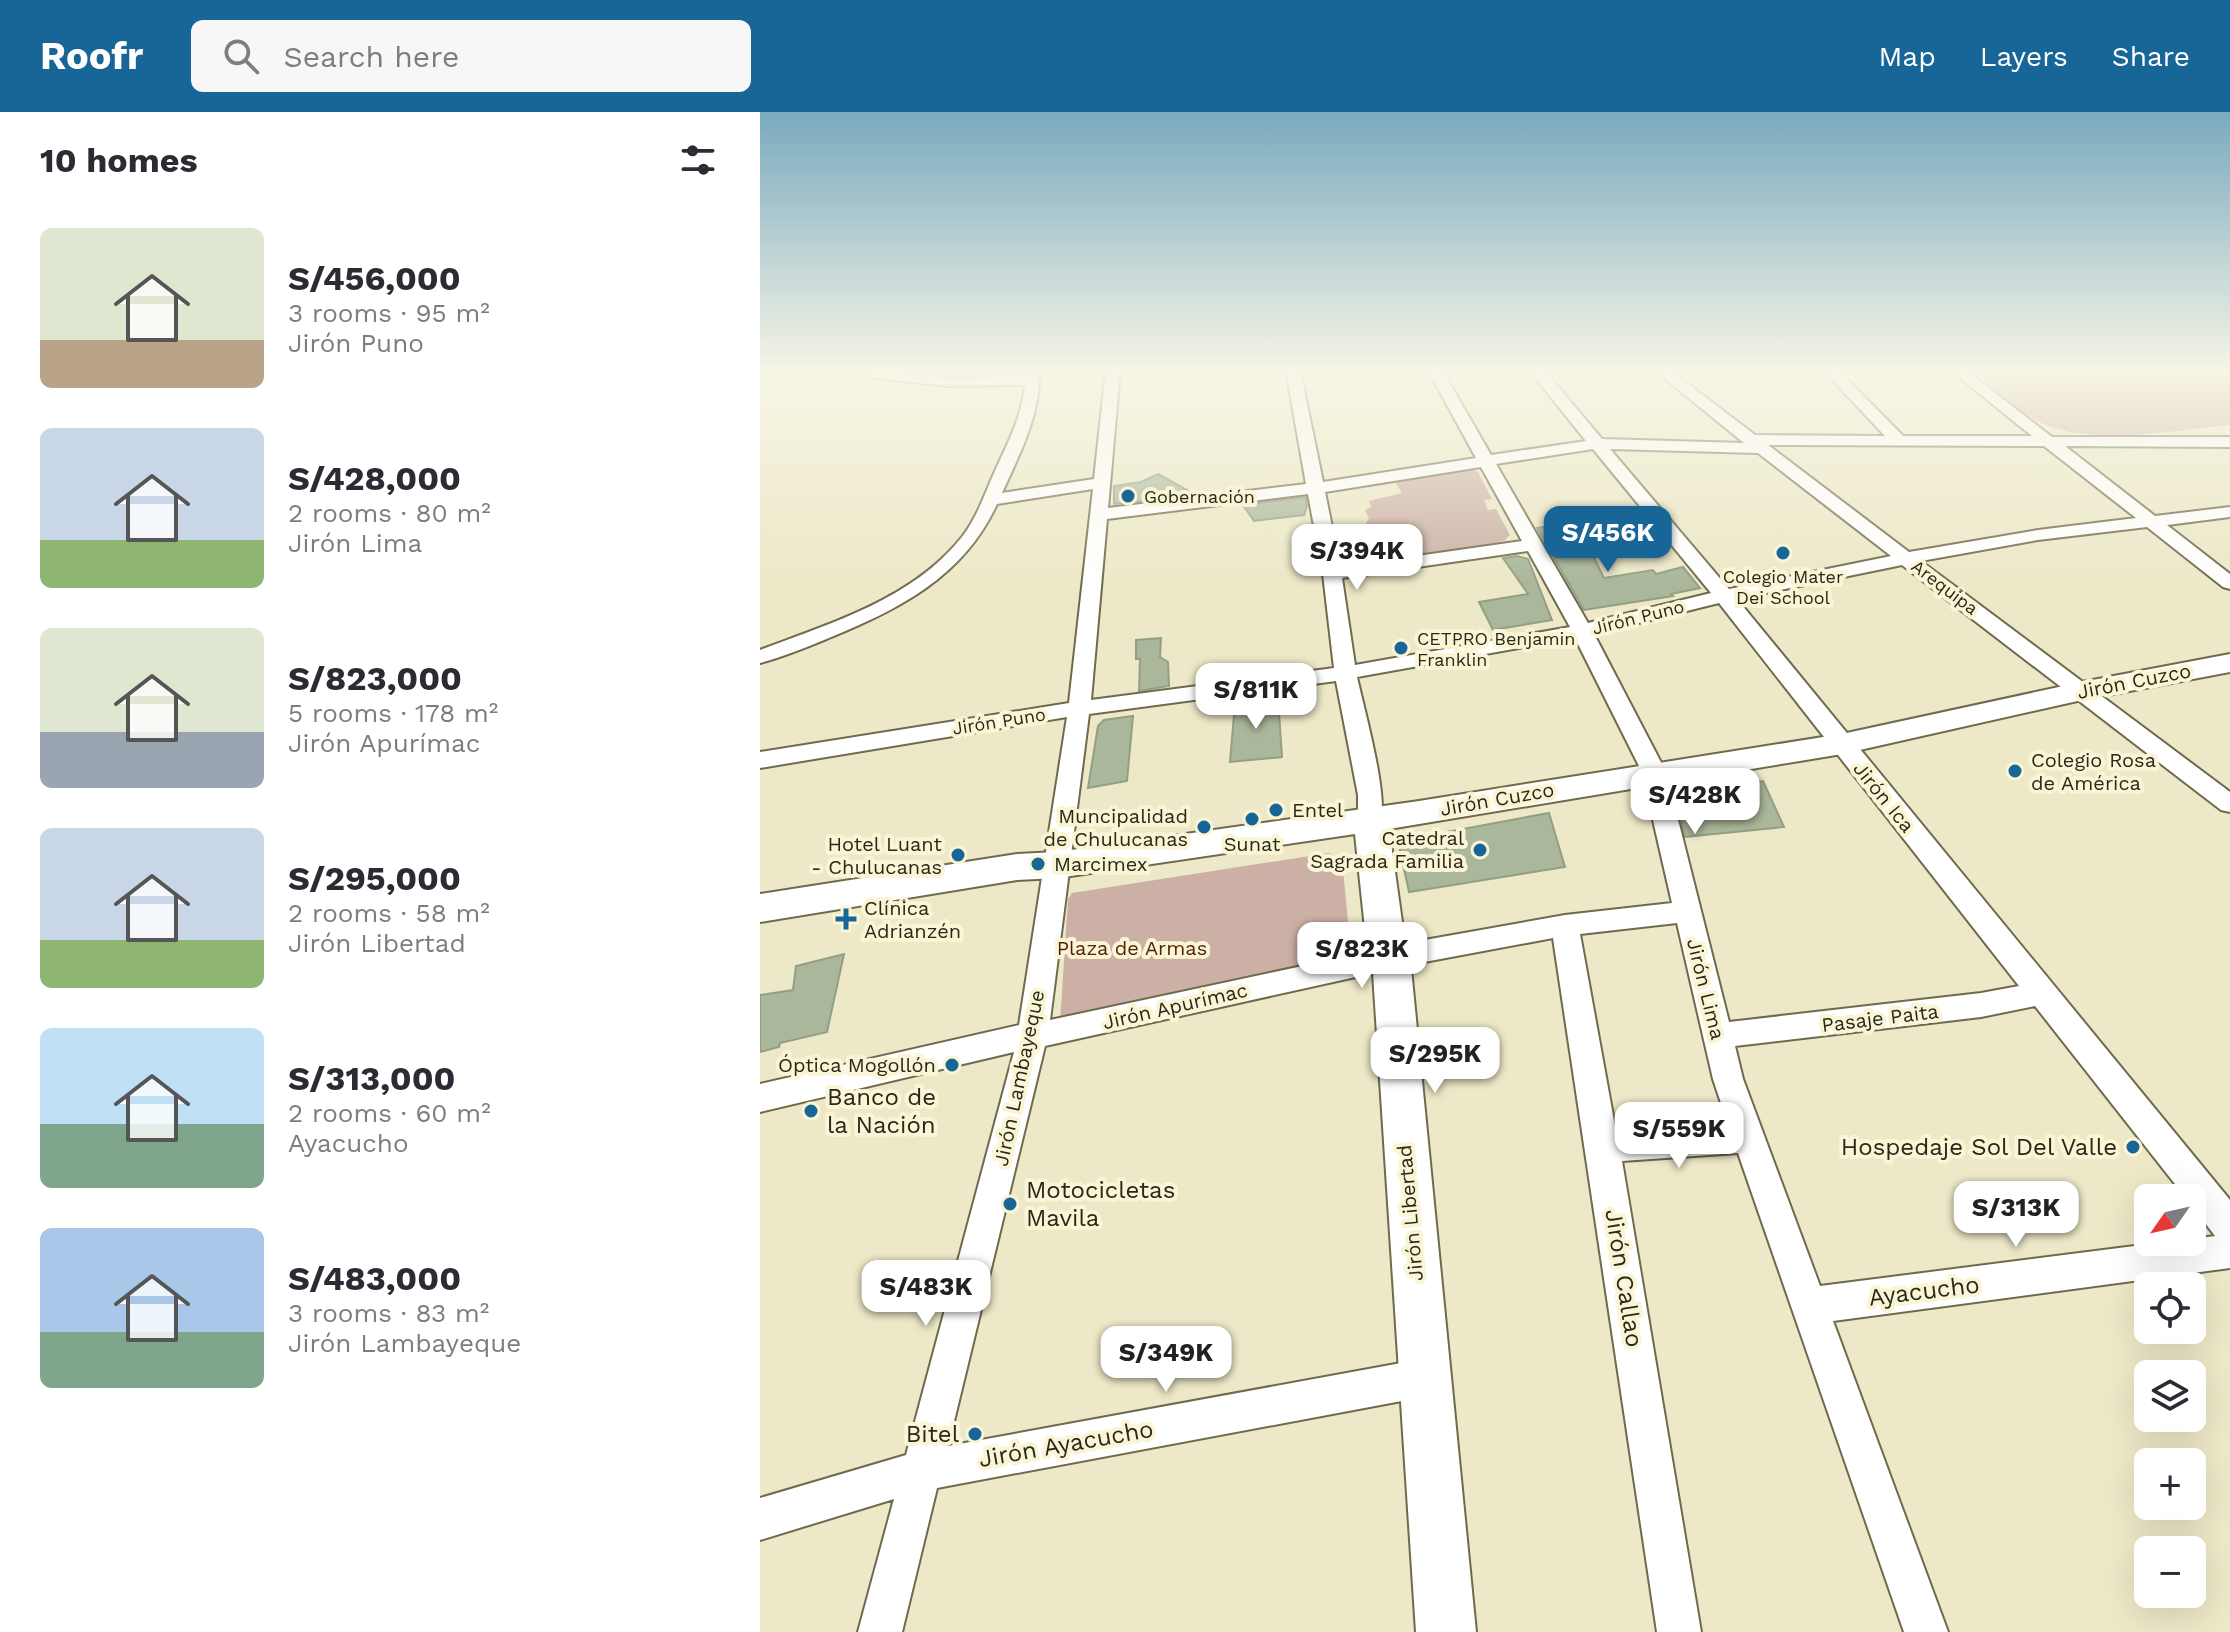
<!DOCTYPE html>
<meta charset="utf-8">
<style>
:root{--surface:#fff;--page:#f7f7f7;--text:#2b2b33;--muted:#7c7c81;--accent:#186597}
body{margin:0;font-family:"Work Sans",sans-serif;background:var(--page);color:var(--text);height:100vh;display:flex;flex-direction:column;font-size:30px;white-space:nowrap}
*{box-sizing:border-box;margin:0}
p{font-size:26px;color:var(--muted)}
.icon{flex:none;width:44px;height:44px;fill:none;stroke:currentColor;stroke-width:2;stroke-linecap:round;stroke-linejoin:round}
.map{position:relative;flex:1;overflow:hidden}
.sheet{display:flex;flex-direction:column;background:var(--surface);width:760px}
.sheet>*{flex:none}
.needle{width:52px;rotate:236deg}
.tools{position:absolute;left:1374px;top:1072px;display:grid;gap:16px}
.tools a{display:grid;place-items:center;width:72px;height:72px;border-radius:12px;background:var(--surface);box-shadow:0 8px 32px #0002;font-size:40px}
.price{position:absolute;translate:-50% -68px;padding:0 18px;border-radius:16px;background:#fff;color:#222;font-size:26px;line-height:52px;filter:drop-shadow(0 2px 4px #0008)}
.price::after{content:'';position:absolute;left:50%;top:48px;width:24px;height:18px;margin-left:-12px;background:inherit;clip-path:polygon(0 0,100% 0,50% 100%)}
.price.selected{background:var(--accent);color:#fff}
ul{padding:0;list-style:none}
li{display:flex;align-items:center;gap:24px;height:200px;padding:0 40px}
li span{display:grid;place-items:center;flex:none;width:224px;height:160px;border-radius:12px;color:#555}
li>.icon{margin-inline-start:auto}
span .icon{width:96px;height:96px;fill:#fffc;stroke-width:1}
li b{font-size:34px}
h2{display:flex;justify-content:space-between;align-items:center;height:96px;padding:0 40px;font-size:34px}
header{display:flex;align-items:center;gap:48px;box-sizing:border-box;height:112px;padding:0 40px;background:var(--accent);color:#fff}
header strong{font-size:38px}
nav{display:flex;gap:44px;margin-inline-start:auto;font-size:28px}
.search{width:560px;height:72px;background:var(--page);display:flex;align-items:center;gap:20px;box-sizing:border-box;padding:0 28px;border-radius:12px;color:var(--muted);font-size:30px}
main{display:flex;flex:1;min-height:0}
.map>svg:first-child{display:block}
</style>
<header>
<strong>Roofr</strong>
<div class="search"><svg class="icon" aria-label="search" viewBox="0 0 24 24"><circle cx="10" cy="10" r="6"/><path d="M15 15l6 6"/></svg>Search here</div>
<nav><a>Map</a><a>Layers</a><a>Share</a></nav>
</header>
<main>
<section class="sheet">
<h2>10 homes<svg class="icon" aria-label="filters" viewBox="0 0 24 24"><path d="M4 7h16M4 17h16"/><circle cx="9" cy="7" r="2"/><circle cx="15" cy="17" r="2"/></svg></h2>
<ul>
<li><span style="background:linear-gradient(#dfe7d0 70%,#b9a48a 0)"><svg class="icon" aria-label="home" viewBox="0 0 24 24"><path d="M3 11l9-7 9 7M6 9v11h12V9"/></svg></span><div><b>S/456,000</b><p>3 rooms · 95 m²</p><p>Jirón Puno</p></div></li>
<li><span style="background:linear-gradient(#c9d6e8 70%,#8fb573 0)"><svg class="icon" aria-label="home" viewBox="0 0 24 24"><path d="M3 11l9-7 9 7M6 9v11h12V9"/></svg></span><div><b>S/428,000</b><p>2 rooms · 80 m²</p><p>Jirón Lima</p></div></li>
<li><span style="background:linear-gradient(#dfe7d0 65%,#9aa5b1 0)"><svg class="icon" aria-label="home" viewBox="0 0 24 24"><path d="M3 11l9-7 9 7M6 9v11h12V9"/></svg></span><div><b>S/823,000</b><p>5 rooms · 178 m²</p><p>Jirón Apurímac</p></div></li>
<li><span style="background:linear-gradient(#c9d6e8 70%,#8fb573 0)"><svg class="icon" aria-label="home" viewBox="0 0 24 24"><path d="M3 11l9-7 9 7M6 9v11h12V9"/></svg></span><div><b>S/295,000</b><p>2 rooms · 58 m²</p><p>Jirón Libertad</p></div></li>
<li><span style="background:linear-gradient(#bfe0f5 60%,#7fa58c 0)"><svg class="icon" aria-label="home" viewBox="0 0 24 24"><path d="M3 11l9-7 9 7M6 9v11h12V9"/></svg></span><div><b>S/313,000</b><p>2 rooms · 60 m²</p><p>Ayacucho</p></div></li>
<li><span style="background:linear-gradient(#a9c7e8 65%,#7fa58c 0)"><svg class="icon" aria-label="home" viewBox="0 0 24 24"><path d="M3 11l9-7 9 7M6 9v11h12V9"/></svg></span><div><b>S/483,000</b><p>3 rooms · 83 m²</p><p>Jirón Lambayeque</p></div></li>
</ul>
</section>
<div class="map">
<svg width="1470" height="1520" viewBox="0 0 1470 1520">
<rect width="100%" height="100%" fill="#ede8c7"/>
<g fill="#ccb0a5">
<path d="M1214,258H1470V313C1414,318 1322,337 1272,306C1252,293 1233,274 1214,258Z"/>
<polygon points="710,357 718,360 732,387 724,388 728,398 736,397 750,423 744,429 678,442 630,445 616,428 602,418 609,406 605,398 611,395 609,389 642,381 635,369"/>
<polygon points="569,741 582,747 592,850 300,911 308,787 312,781"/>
</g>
<g fill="#aab79a" stroke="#929f83" stroke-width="2">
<polygon points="398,362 427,378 399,387 383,379 382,389 354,392 354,374 381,370"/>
<polygon points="546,385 547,394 544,403 494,409 483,393"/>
<polygon points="804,412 806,421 821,419 844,466 893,458 896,462 923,455 940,476 911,482 913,484 824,498 777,416"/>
<polygon points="757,444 768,447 792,508 733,518 719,490 768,482 743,446"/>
<polygon points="401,526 400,545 408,550 409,574 379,579 380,547 376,547 376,528"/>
<polygon points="518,586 522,645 470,650 475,591"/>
<polygon points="373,604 367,669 328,676 338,614 344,608"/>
<polygon points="1003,669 1024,715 925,725 915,681"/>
<polygon points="789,701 805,755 649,780 638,729"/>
<polygon points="84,842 67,920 20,931 19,935 0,940 0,883 33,878 36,854"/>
</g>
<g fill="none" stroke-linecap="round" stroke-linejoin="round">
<defs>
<g id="street">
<polygon points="85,258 102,258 89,266 82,262"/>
<path d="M120,258L188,266L265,264V258H279C281,302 260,341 242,381L334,367L346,258H360L348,396L546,372L526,258H540L563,370L716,346L668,258H682L731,343L826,329L769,258H784L842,327L984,331L894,258H910L995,323L1125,324L1063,258H1078L1143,324H1272L1190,258H1206L1292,325H1470V335L1305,334L1395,404L1470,395V405L1407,413L1470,462V477L1463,475L1387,415L1278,428L1161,449L1470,680V700L1461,698L1142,453L977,487L1470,1088V1156L1073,1209L1188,1520H1144L978,1041L862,1049L941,1520H897L793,826L659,851L285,934L188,1334L663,1247L676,1253L682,1266L676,1279L663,1285L177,1376L142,1520H98L134,1387L0,1428V1386L146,1343L254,940L0,1000V972L259,913L307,605L0,656V640L309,591L333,377L237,392C204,464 140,497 69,526C47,535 23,545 0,551V538C71,511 153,487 202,425C217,406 225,381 235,359C248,331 262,304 265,273L188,274L114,266L107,262ZM1008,333L1284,334L1376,406L1278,418L1149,440ZM833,337L951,481L828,511L736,352ZM850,337L998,341L1131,444L969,477ZM721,355L762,429L580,455L565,380ZM548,382L563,462L574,556L331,588L347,407ZM768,439L810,515L595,553L582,466ZM959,491L1259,874L1221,881L969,910L906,660L834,522ZM815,526L882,660L912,791L805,803L659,829L290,908L329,602L576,569L598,683V707L601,713L610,716L619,713C631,692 603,593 597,565ZM917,811L953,967L968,1012L856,1020L820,822ZM1275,894L1426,1086H1432V1094L1455,1124L1432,1127V1130H1406L1060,1174L983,967L975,934L1221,905Z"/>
</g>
<polygon id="secondary" points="1470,542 1470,560 1322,588 1082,642 629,717 643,817 650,846 716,1520 656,1520 612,846 605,817 595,722 297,766 257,768 0,810 0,782 257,742 297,740 659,689 1082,622 1322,570"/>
</defs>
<use href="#street" stroke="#706a4d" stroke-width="4"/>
<use href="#secondary" stroke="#706a4d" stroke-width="4"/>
<use href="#street" fill="#fff" fill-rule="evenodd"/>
<use href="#secondary" fill="#fff" fill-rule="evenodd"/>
</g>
<linearGradient id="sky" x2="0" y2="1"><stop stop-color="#79aabf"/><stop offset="0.55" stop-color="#f7f5e6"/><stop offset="1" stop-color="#f7f5e6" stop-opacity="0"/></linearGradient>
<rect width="1470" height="471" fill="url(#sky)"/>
<g fill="#186597" stroke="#faf5d4" stroke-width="3">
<circle cx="368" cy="384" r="8"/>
<circle cx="1023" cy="441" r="8"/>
<circle cx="641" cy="536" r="8"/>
<circle cx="1255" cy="659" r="8"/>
<circle cx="516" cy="698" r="8"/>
<circle cx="492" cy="707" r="8"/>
<circle cx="444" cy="715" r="8"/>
<circle cx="720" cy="738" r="8"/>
<circle cx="198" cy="743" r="8"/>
<circle cx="278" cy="752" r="8"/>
<path d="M82 795h8v8h8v8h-8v8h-8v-8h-8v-8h8z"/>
<circle cx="192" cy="953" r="8"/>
<circle cx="51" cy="999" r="8"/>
<circle cx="1373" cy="1035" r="8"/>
<circle cx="250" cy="1092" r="8"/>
<circle cx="215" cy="1322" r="8"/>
</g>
<g text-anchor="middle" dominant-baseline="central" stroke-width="8" stroke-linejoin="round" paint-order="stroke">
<g font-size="18" fill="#2a271b" stroke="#faf5d4" text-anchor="start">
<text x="384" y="384">Gobernación</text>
<text x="1023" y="464" text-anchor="middle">Colegio Mater<tspan x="1023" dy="21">Dei School</tspan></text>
<text x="657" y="526">CETPRO Benjamin<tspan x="657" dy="21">Franklin</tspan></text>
</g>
<g font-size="18" fill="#2a271b" stroke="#faf5d4">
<text transform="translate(1185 475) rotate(37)">Arequipa</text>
<text transform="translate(878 505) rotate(-14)">Jirón Puno</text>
<text transform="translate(239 609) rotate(-9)">Jirón Puno</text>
</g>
<g font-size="20" fill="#2a271b" stroke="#faf5d4">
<text transform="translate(1374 569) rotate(-11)">Jirón Cuzco</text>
<text transform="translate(1124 685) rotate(51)">Jirón Ica</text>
<text transform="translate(737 687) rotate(-10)">Jirón Cuzco</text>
<text transform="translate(946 877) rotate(76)">Jirón Lima</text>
<text transform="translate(415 894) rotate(-13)">Jirón Apurímac</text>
<text transform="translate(1120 906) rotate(-7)">Pasaje Paita</text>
<text transform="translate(259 966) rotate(-78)">Jirón Lambayeque</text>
<text transform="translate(650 1101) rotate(-95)">Jirón Libertad</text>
</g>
<g font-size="20" fill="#2a271b" stroke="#faf5d4" text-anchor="start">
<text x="1271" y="648">Colegio Rosa<tspan x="1271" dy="23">de América</tspan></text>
<text x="532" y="698">Entel</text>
<text x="428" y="704" text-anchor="end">Muncipalidad<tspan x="428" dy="23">de Chulucanas</tspan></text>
<text x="704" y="726" text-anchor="end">Catedral<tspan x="704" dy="23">Sagrada Familia</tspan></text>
<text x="182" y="732" text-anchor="end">Hotel Luant<tspan x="182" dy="23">- Chulucanas</tspan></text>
<text x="492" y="732" text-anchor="middle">Sunat</text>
<text x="294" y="752">Marcimex</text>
<text x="104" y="796">Clínica<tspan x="104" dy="23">Adrianzén</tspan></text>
<text x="176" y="953" text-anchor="end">Óptica Mogollón</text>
</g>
<g font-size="20" fill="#541f08" stroke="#faf5d4">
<text x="372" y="836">Plaza de Armas</text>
</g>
<g font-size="24" fill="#2a271b" stroke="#faf5d4" text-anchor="start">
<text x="67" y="985">Banco de<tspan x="67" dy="28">la Nación</tspan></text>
<text x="1357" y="1035" text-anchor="end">Hospedaje Sol Del Valle</text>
<text x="266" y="1078">Motocicletas<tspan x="266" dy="28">Mavila</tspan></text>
<text x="199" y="1322" text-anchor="end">Bitel</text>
</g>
<g font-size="24" fill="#2a271b" stroke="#faf5d4">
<text transform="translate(864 1166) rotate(81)">Jirón Callao</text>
<text transform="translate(1164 1179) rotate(-7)">Ayacucho</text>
<text transform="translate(306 1332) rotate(-10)">Jirón Ayacucho</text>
</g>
</g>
</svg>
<div class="tools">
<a><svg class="needle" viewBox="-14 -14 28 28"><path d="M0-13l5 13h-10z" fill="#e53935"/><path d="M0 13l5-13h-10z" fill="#7c7c81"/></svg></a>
<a><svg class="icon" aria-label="locate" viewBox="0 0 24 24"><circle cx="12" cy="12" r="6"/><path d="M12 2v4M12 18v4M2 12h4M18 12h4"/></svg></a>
<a><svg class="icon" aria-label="layers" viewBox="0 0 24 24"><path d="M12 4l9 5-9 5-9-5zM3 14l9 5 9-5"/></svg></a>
<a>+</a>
<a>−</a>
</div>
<b class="price selected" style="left:848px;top:462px">S/456K</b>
<b class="price" style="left:597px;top:480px">S/394K</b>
<b class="price" style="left:496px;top:619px">S/811K</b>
<b class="price" style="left:935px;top:724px">S/428K</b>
<b class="price" style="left:602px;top:878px">S/823K</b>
<b class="price" style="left:675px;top:983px">S/295K</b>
<b class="price" style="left:919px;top:1058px">S/559K</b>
<b class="price" style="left:1256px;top:1137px">S/313K</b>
<b class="price" style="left:166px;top:1216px">S/483K</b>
<b class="price" style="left:406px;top:1282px">S/349K</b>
</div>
</main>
